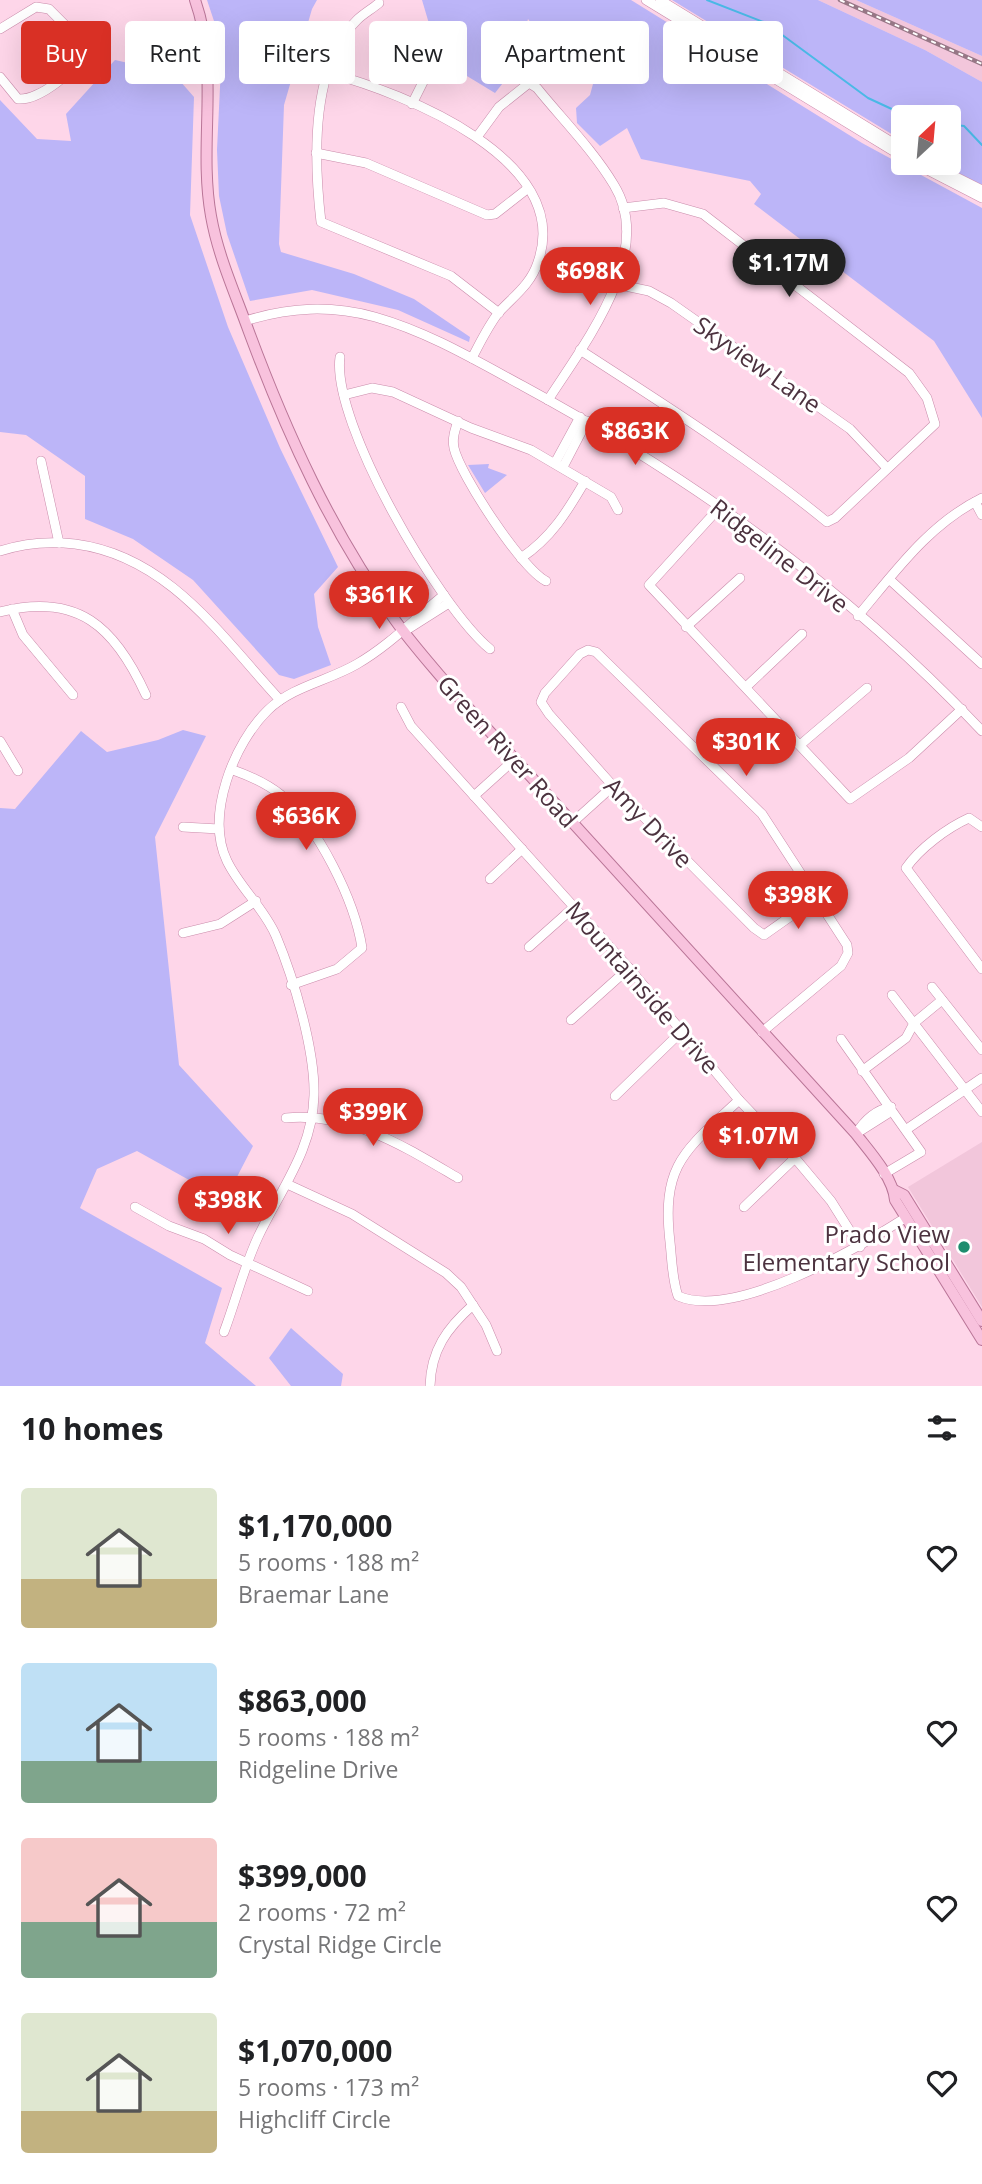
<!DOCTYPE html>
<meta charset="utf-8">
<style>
:root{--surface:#fff;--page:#f2f2f2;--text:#202124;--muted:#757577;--accent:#d93025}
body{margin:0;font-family:"Open Sans",sans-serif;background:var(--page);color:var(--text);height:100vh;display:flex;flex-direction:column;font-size:26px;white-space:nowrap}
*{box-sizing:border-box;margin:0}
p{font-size:23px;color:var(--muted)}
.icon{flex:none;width:38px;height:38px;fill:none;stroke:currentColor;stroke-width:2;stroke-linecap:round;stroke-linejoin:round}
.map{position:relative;height:1386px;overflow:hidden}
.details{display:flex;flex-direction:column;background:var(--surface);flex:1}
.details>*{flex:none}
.guide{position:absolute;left:21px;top:21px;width:942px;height:63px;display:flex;gap:14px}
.needle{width:46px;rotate:26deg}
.tools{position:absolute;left:891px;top:105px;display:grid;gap:14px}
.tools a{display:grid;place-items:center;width:70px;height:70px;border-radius:7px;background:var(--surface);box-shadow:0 7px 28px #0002;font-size:35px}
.price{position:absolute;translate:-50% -60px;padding:0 16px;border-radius:24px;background:var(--accent);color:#fff;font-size:23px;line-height:46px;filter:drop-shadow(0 2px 4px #0008)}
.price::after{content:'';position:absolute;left:50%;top:42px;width:21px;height:16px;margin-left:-10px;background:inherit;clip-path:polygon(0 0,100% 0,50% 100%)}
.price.on{background:#222;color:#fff}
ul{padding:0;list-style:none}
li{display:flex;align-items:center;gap:21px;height:175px;padding:0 21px}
li span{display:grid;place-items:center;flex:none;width:196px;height:140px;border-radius:7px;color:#555}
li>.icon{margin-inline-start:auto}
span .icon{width:84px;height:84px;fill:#fffc;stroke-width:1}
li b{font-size:30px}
h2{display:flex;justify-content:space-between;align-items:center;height:84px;padding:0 21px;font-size:30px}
.chip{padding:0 24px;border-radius:7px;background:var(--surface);box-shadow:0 7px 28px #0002;font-size:24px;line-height:63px}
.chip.on{background:var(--accent);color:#fff}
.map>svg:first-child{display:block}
</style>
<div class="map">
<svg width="982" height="1386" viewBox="0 0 982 1386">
<rect width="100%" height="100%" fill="#fed6e9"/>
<g fill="#f2c6db">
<polygon points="818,0 856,0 982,56 982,82 925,50"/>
<polygon points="982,1142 982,1307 908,1187"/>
</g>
<g fill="#bcb5f8">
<polygon points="207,0 317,0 312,9 284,105 279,244 281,252 354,274 414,299 470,337 469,342 398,310 312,290 250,301 227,234 219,196 217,150 222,45"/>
<polygon points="422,0 631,0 862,143 982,208 982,418 934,341 754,204 761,194 750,181 641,159 627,128 600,146 577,123 576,108 590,95 593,84 566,55 554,54 528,19 514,69 495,93 462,73 459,58 437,27 430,27"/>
<polygon points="672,0 818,0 925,50 982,82 982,185 938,163 948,163 948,117 903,117 903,141"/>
<polygon points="856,0 982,0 982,56"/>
<polygon points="115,60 173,73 194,97 190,215 228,327 280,448 338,567 314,594 318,627 331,665 294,679 279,675 193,580 133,539 85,519 85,476 26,435 0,432 0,100 37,139 71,141 66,114"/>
<polygon points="489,464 488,468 507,475 485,493 468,465"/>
<polygon points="183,730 206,736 155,837 179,1065 253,1146 225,1200 137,1151 97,1169 80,1208 222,1288 205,1343 256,1386 0,1386 0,808 15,809 81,731 107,752 158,740"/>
<polygon points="291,1328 343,1374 341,1386 291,1386 269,1358"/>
</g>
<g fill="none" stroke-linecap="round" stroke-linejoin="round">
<g stroke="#4ab9e6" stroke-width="2">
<polyline points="707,0 766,23 868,98 909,117"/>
<polyline points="948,124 964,126 982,145"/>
</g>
<defs>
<g id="minor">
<polyline points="646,0 903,157"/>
<polyline points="660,0 903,149"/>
<path d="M379,3C372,9 363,14 357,20C310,67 314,162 321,222L451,276L499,313"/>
<path d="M0,29L36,7L49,9L82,42L85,50C79,69 39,101 18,99L0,77"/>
<path d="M329,73C403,93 574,159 538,262C531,284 514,296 499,312C488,326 480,343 472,358"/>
<polyline points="412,104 425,78"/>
<path d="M477,137L499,107L529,83L537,88C562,119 593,150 614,185C656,253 584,344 548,400"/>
<polyline points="316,153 366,163 487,215 495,214 527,189"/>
<polyline points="914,163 982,198"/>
<polyline points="928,163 982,190"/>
<polyline points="616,284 649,291 671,303 850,429 886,467"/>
<path d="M245,321C290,307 330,305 375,317C428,332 475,360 523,386C691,477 851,592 982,731"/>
<path d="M580,350C665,405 749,458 827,522L835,518L935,424L927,398L909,373L703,214L664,203L623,208"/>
<path d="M340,357C331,422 439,607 490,649"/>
<polyline points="344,395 372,388 393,392 471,428 531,450 611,497 618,510"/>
<path d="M458,421C455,430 452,438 454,448C460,475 522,569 546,581"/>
<polyline points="41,461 59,543"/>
<polyline points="555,463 580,417"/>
<polyline points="563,467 587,421"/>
<polyline points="975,502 982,515"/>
<polyline points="720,507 649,585 850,799 909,758 962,709"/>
<path d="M0,551C24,543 50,541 75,544C168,556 220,635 280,700"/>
<path d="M521,558C551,538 567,512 585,481"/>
<polyline points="889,579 982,664"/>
<polyline points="12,609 23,635 73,695"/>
<path d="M0,612C78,592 115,627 146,695"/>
<path d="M858,616C895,572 929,524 982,498"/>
<polyline points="686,627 740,578"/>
<polyline points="408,629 449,603"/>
<polyline points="746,687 802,634"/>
<polyline points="401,707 411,726 629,968 739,1100 795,1158 831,1201 860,1247"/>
<polyline points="0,741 18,771"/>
<polyline points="800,745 867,688"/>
<path d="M233,770C250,776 266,783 281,795C318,826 355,901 362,948L337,969L291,985"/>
<polyline points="474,796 515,759"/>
<polyline points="572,823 613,786"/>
<polyline points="183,827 219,829"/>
<path d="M982,827L969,818C947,828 920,848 906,868L982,969"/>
<polyline points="490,879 522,849"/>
<polyline points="183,933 220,924 256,901"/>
<polyline points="529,947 574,907"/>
<polyline points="932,987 982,1050"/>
<polyline points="892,995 982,1112"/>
<polyline points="571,1020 629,968"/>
<polyline points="762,1032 841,966 848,953 847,945 762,814 596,652 588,650 580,654 545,693 541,702 549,714 613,786 754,928 764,935 815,899"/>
<polyline points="841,1039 921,1152 884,1174"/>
<polyline points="862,1071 906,1038 914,1023 942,1000"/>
<polyline points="615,1096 681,1032"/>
<path d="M739,1100C686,1150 661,1163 670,1242C672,1260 672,1279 678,1296C734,1320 858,1248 905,1218"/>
<path d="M286,1118C351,1112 405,1147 458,1178"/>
<polyline points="907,1129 982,1078"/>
<polyline points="857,1133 887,1114 891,1107"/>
<path d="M856,1134C864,1121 876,1110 891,1107"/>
<polyline points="287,1184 352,1214 446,1273 461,1287 486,1325 497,1351"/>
<polyline points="135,1207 169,1226 204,1239 230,1255 308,1291"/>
<polyline points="744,1207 795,1158"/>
<path d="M224,1332C236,1300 244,1267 258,1237C280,1190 313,1150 314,1095C315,1050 294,979 276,936C264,908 240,888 227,861C205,815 234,743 268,710C293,686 328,681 357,664C390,645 415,618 444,595"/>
<path d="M430,1386C431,1350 447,1328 473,1305"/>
</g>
<g id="major">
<path d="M195,0C220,70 198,144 211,216C218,256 235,293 249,332C287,434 331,531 395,620C412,644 433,667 452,690L856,1134C870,1152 893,1177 895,1200L982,1340"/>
<polyline points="894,1190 904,1195 982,1321"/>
</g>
</defs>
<use href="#minor" stroke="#ca8cab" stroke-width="10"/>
<use href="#major" stroke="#b97597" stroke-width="12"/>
<use href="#minor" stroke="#fff" stroke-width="9"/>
<use href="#major" stroke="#f8c2dd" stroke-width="10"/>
<defs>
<polyline id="rail" points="840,0 982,64"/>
</defs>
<use href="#rail" stroke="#977786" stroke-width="4.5"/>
<use href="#rail" stroke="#fff" stroke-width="2" stroke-dasharray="5" stroke-linecap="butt"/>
</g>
<circle fill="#1d8d6e" stroke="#fff" stroke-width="2.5" cx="964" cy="1247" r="7"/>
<g text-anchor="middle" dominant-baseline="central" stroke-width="6" stroke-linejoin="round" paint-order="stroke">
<g font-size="24" fill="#4c323f" stroke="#fff">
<text transform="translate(758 364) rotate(35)">Skyview Lane</text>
<text transform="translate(780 555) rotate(38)">Ridgeline Drive</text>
<text transform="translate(508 751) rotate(48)">Green River Road</text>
<text transform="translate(649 822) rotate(46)">Amy Drive</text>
<text transform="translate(643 987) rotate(49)">Mountainside Drive</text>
</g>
<g font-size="24" fill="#4c323f" stroke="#fff" text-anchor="end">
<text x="950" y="1233">Prado View<tspan x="950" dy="28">Elementary School</tspan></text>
</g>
</g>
</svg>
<div class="tools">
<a><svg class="needle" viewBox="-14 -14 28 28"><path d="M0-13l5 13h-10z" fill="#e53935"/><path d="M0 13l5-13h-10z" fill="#757577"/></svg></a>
</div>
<b class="price on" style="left:789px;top:299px">$1.17M</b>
<b class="price" style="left:590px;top:307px">$698K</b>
<b class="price" style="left:635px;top:467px">$863K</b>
<b class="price" style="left:379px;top:631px">$361K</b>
<b class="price" style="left:746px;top:778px">$301K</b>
<b class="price" style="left:306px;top:852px">$636K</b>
<b class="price" style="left:798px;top:931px">$398K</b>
<b class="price" style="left:373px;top:1148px">$399K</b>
<b class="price" style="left:759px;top:1172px">$1.07M</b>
<b class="price" style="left:228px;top:1236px">$398K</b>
<div class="guide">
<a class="chip on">Buy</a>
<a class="chip">Rent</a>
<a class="chip">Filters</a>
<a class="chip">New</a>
<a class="chip">Apartment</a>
<a class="chip">House</a>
</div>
</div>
<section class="details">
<h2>10 homes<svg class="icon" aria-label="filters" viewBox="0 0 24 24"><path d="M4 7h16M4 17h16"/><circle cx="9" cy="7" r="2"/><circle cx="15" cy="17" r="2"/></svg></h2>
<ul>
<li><span style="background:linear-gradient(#dfe7d0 65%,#c2b280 0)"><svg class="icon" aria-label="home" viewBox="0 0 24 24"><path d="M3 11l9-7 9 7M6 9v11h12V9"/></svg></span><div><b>$1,170,000</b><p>5 rooms · 188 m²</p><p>Braemar Lane</p></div><svg class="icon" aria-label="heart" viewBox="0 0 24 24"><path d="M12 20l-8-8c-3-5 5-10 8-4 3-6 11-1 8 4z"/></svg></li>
<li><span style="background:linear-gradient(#bfe0f5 70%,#7fa58c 0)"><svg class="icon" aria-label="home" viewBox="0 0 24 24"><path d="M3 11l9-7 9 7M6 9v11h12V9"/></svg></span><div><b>$863,000</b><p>5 rooms · 188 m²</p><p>Ridgeline Drive</p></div><svg class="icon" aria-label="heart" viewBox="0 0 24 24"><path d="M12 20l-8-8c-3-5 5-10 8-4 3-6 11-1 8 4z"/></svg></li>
<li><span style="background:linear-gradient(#f6c9c9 60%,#7fa58c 0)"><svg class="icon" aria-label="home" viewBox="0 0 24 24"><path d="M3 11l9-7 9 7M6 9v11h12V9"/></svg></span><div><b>$399,000</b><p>2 rooms · 72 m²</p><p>Crystal Ridge Circle</p></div><svg class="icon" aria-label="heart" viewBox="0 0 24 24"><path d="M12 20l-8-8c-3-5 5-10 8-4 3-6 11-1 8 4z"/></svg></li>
<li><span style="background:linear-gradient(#dfe7d0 70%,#c2b280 0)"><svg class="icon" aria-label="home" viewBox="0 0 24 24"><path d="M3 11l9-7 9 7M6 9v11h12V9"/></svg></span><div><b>$1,070,000</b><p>5 rooms · 173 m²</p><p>Highcliff Circle</p></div><svg class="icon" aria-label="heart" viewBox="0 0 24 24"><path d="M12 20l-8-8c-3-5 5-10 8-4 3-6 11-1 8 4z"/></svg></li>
</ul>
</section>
